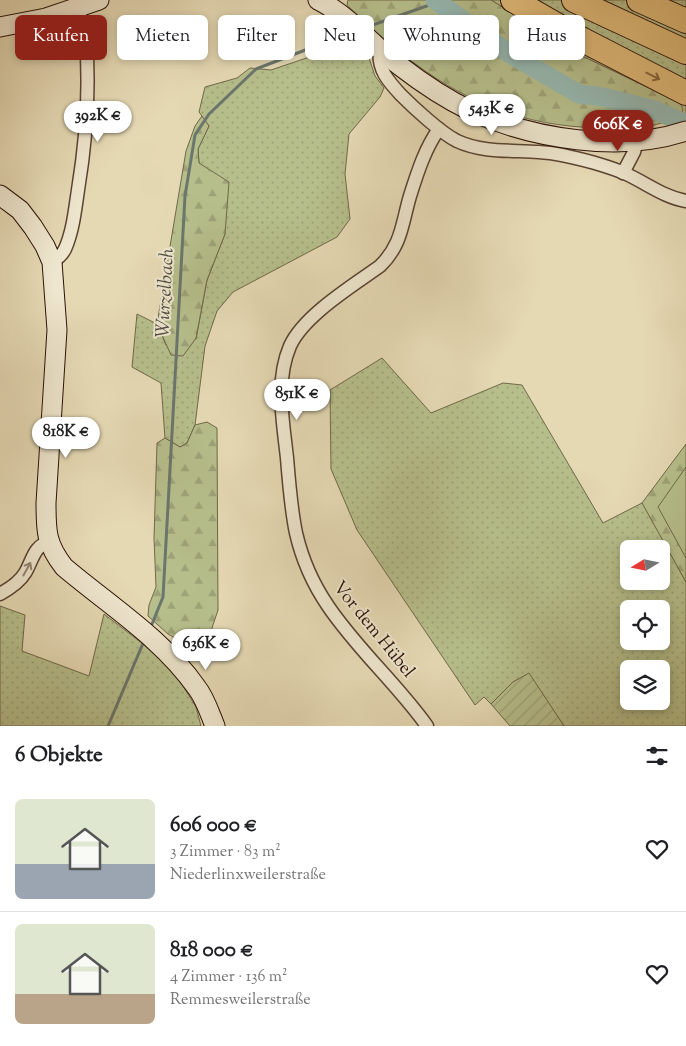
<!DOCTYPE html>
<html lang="de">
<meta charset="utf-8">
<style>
:root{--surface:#fff;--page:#f2f2f2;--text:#202124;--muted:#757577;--line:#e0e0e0;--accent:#8f2418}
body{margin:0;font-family:"Sorts Mill Goudy",serif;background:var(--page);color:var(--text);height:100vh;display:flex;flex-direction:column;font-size:19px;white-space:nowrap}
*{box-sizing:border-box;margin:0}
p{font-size:16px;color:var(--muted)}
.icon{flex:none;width:28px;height:28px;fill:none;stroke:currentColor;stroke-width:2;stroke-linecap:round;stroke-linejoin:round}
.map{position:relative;height:726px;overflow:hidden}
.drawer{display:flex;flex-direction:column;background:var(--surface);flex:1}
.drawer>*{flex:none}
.top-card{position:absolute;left:15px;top:15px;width:656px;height:45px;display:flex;gap:10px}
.needle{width:32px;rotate:260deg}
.tools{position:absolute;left:620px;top:540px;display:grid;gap:10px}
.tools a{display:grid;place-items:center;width:50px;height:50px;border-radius:8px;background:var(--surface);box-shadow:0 2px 8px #0003;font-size:25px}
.price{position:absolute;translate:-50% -42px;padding:0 11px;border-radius:18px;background:#fff;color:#222;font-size:16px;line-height:32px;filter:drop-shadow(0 1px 2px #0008)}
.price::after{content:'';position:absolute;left:50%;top:30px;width:15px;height:11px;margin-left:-8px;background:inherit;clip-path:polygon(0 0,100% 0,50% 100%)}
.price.current{background:var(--accent);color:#fff}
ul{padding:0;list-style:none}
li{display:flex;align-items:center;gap:15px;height:125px;padding:0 15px}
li+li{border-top:1px solid var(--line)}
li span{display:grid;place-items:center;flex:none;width:140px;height:100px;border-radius:8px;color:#555}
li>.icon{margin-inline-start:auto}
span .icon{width:60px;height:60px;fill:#fffc;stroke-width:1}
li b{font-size:21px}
h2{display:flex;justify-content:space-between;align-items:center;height:60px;padding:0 15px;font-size:21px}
.chip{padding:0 18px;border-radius:8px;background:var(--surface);box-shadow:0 2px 8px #0003;font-size:18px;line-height:45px}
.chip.current{background:var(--accent);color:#fff}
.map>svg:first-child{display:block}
</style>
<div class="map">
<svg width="686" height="726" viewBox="0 0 686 726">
<defs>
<pattern id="grass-dots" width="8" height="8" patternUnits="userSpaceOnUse" patternTransform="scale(1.25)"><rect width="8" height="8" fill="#b6bf8c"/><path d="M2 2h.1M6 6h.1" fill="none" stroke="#9da377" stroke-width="1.8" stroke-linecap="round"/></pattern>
<pattern id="forest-firs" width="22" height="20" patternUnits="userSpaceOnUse" patternTransform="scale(1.25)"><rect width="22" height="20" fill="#b6bf8c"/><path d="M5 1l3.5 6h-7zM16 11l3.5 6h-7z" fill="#9da377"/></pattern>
<pattern id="garden-furrows" width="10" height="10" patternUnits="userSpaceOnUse" patternTransform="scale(1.25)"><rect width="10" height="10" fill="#b6bf8c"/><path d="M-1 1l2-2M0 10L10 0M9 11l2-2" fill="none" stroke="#9da377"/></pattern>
</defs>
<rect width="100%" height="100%" fill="#e5d9b4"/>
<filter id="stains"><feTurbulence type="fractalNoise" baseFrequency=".004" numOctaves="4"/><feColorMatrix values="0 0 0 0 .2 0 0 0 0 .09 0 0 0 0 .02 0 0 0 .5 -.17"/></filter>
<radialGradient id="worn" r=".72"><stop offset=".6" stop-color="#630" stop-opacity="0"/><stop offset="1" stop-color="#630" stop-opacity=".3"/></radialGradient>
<g fill="url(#grass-dots)" stroke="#706849" fill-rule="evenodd">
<polygon points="491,0 686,0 686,120 682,118 668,122 681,115 680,103 578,54"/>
<polygon points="352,45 367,52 375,76 384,88 380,97 349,134 345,174 350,219 337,237 233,292 217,311 205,346 195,425 187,443 180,447 165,438 161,383 132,367 137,314 157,324 166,345 196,339 207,280 225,234 209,171 199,163 198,149 209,126 199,112 205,87 237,78 250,68 271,70 336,48"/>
<path d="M382,358L431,413L503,383L522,385L603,523L642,503L644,505L686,582V726H564L529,674L513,682L491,704L484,697L475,705L357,530L331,469L330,390ZM629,549H661V581H629ZM629,609H661V641H629ZM629,669H661V701H629Z"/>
<polygon points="0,606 25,615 22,651 89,676 104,614 156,654 180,681 196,707 201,726 0,726"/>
</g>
<g fill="url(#forest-firs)" stroke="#706849">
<path d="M348,0H491L578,54L680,103L683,109L681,115C654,129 630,129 600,128C521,126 463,102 401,53C382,39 364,21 347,5Z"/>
<polygon points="202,116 209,126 198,149 199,163 229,182 225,234 207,280 196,338 183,356 171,355 157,324 186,151 195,126"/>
<polygon points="207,422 217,428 218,610 207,643 189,646 168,634 148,616 149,605 156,587 154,538 157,443 165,438 180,447 187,443 195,425"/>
<polygon points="686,444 686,582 642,503"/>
</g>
<polygon fill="#b6bf8c" stroke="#706849" points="686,467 686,558 658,507"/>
<polygon fill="url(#garden-furrows)" stroke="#706849" points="529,673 564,726 510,726 491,704 513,682"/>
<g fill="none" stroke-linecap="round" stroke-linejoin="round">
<g stroke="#6b766d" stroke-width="3">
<polyline points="367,27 438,2"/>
<polyline points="150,629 163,597 185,196 195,135 209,114 256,69 352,32"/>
<polyline points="108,726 144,641"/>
</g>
<polyline stroke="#96b9b2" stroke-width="19" points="435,0 510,54 579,94 603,97 655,110 686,124"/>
<defs>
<g id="street">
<path d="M380,49C377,69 388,81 401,95C414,108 441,133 457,141C483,153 511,150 539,152C558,153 577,158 595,163C605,166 615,169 624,173C645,182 663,197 686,201"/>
<polyline points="623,173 634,152 637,141"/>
<path d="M52,262C57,259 62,255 65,249C73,231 75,210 78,190C86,141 90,91 86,42C85,30 81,19 78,8"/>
<path d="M0,594C9,589 19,583 25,573C32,562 34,545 49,542"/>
<path d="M427,726C397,684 357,649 328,606C313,584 302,559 296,533C291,509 289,483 287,458C283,421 275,381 290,346C304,315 354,285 380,266C402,245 402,223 410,196C417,174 425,148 439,129"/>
</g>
<g id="secondary">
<path d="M318,0C350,16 372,45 400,66C422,83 446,99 471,111C533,139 621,153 686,131"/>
<polyline points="0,27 46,18 99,0"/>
<path d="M0,195L20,210L33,227L45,246L52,262L57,330L46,503C46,531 46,544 64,567C110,606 162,638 197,688C205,698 210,714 215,726"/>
</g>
<g id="highway">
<polyline points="513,0 579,38 686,93"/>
<polyline points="574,0 686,52"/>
<polyline points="639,0 686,21"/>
</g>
</defs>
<use href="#street" stroke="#594332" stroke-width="15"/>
<use href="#secondary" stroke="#2a1106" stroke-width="21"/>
<use href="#highway" stroke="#2a1106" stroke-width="26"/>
<use href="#street" stroke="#eee6ce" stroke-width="12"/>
<use href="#secondary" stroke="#eee6ce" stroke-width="19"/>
<use href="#highway" stroke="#e2bc7a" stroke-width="24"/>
</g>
<defs><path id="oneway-shaft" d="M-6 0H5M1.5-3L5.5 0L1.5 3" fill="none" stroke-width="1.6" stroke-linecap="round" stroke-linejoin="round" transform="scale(1.25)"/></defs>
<use stroke="#866640" href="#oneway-shaft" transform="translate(653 76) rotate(27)"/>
<use stroke="#968674" href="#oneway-shaft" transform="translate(27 569) rotate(-61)"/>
<g text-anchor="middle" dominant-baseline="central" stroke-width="4" stroke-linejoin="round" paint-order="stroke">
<g font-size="18" fill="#2a1106" stroke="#eee6ce">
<text transform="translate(373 630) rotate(51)">Vor dem Hübel</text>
</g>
<g font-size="19" font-style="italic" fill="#504c42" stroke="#eee6ce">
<text transform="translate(166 293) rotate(-87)">Wurzelbach</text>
</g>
</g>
<rect width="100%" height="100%" filter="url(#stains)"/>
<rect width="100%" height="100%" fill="url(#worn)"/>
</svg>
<div class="tools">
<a><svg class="needle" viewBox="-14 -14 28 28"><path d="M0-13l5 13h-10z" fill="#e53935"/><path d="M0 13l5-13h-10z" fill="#757577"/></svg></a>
<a><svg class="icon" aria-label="locate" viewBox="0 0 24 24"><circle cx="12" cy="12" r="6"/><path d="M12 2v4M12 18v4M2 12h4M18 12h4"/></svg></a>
<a><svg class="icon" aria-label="layers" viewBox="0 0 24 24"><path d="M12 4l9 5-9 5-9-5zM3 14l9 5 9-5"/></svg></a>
</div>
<b class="price" style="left:492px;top:136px">543K €</b>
<b class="price" style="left:98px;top:143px">392K €</b>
<b class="price current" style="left:618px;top:152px">606K €</b>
<b class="price" style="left:297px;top:421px">851K €</b>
<b class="price" style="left:66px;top:459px">818K €</b>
<b class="price" style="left:206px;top:671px">636K €</b>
<div class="top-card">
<a class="chip current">Kaufen</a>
<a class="chip">Mieten</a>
<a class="chip">Filter</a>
<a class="chip">Neu</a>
<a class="chip">Wohnung</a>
<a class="chip">Haus</a>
</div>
</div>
<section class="drawer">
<h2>6 Objekte<svg class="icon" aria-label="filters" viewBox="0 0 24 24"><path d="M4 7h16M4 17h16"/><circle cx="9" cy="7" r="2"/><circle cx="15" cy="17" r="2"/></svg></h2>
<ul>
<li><span style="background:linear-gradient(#dfe7d0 65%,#9aa5b1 0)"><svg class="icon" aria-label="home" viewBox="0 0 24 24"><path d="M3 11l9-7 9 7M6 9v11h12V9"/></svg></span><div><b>606 000 €</b><p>3 Zimmer · 83 m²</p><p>Niederlinxweilerstraße</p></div><svg class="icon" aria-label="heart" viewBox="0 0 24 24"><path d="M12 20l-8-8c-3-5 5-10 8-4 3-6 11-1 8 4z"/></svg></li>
<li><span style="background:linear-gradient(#dfe7d0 70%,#b9a48a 0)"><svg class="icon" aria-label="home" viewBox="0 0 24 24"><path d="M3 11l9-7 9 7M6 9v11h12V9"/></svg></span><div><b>818 000 €</b><p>4 Zimmer · 136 m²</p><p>Remmesweilerstraße</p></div><svg class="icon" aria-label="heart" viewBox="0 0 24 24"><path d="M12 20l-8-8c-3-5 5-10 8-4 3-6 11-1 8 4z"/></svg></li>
</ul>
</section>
